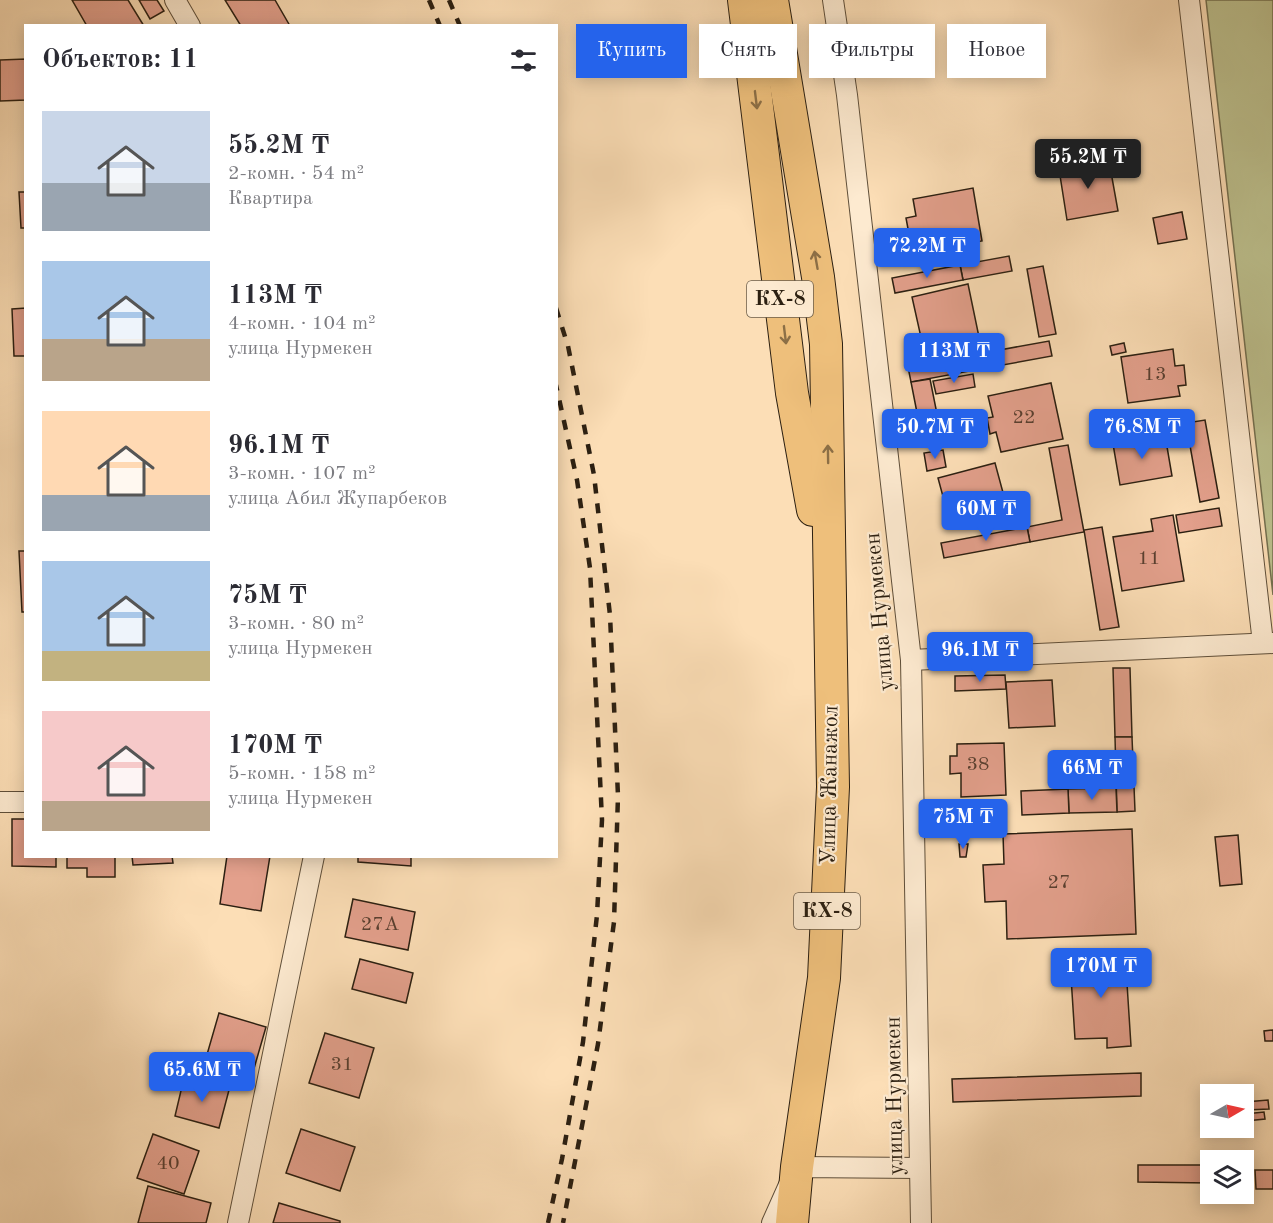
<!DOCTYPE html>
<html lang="ru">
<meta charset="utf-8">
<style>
:root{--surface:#fff;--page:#f2f2f3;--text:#2b2b33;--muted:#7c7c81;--accent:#2563eb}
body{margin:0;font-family:"Old Standard TT",serif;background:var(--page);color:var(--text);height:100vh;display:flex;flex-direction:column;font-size:22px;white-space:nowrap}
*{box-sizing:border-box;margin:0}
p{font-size:20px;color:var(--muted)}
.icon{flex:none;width:33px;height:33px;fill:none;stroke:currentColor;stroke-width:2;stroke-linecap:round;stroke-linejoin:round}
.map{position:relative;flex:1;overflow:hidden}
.side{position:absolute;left:24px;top:24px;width:534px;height:834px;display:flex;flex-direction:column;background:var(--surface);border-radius:0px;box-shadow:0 3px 15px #0003}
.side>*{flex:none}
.hud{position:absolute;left:576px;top:24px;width:570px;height:54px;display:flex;gap:12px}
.needle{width:39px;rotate:81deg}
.controls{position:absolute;left:1200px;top:1084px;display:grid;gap:12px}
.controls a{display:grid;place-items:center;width:54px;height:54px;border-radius:0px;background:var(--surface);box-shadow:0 3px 15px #0003;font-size:30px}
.price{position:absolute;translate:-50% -51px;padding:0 14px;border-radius:6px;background:var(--accent);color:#fff;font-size:20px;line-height:39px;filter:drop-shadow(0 2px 3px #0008)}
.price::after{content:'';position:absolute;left:50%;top:36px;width:18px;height:14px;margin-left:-9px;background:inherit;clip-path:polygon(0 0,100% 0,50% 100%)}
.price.active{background:#222;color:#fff}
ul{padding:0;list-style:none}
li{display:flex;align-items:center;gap:18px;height:150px;padding:0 18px}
li span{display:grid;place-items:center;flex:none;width:168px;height:120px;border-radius:0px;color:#555}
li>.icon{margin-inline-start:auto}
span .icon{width:72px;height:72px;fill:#fffc;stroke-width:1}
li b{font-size:26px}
h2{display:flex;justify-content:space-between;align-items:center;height:72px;padding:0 18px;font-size:26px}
.pill{padding:0 21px;border-radius:0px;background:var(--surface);box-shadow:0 3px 15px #0003;font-size:21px;line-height:54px}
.pill.active{background:var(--accent);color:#fff}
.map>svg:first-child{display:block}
</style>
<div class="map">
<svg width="1273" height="1223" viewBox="0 0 1273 1223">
<rect width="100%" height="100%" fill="#fcdeb6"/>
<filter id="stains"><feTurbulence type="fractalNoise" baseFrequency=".00333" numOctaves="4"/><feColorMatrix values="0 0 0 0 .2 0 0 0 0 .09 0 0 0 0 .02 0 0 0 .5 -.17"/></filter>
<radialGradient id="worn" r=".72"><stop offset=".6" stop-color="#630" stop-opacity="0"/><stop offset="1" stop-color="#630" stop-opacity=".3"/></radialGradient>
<polygon fill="#bdc18f" stroke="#747050" stroke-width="1.5" points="1206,0 1273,0 1273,595"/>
<g fill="#e3a08c" stroke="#2b1f11" stroke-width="1.5">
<polygon points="72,0 128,0 144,26 87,26"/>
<polygon points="139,0 157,0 164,11 150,19"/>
<polygon points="225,0 275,0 290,26 241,26"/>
<polygon points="26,59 26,100 0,101 0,60"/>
<polygon points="1109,161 1118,211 1067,220 1059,169"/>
<polygon points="973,188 982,241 922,251 919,232 909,234 906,218 916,216 913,199"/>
<polygon points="19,192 26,192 26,228 21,228"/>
<polygon points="1182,212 1187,239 1158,244 1153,218"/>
<polygon points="1009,256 1012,271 963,280 960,265"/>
<polygon points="960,265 963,280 895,293 892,278"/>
<polygon points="1043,266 1056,334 1039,337 1027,269"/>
<polygon points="968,284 979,337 946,344 945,338 922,342 912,297"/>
<polygon points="26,308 26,356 14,356 12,309"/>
<polygon points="1049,341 1052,356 986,368 983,353"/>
<polygon points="1124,343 1126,352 1112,355 1110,346"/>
<polygon points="1173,349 1175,366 1184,365 1186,385 1178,386 1180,396 1128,403 1121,357"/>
<polygon points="983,353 986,368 911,382 908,367"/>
<polygon points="973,374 975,387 936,394 933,381"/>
<polygon points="930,379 939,424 920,428 911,382"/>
<polygon points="1051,383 1063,439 1001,452 996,432 990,434 987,418 993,417 988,396"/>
<polygon points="1205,420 1219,498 1200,502 1186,423"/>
<polygon points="1165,435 1172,476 1120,485 1113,444"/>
<polygon points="1068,445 1084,532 1030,542 1027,527 1062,520 1049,448"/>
<polygon points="943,450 946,467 927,471 924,453"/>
<polygon points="995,463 1005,500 948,515 938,478"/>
<polygon points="1219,508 1222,526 1179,533 1176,515"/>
<polygon points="1173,515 1184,581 1122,591 1113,537 1153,531 1151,519"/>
<polygon points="1027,527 1030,542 944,558 941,543"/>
<polygon points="1102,527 1119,627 1100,630 1084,530"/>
<polygon points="19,551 26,551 26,612 22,612"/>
<polygon points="1113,668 1130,668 1132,737 1115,737"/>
<polygon points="1005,675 1006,689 955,691 955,676"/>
<polygon points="1052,680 1055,726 1009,728 1006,682"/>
<polygon points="1115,737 1132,737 1135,811 1117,812"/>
<polygon points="1004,743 1006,795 961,797 961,773 950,774 950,756 957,756 957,744"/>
<polygon points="1116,788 1117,812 1069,813 1068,789"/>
<polygon points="1068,789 1069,813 1022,815 1021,791"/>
<polygon points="12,819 26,819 26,856 56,856 56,867 12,866"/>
<polygon points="1132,829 1136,934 1007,939 1006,901 985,902 983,865 1004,864 1003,834"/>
<polygon points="1238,835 1242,884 1220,886 1215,837"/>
<polygon points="959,844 968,844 966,857 960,857"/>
<polygon points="67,856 115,856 115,877 87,877 87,868 67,868"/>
<polygon points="132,856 172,856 173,863 133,865"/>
<polygon points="227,856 270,856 261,911 220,904"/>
<polygon points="358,856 411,856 411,866 358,862"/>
<polygon points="353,899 415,912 408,950 345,937"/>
<polygon points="1125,952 1131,1046 1107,1048 1107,1038 1075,1039 1070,961 1092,960 1091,955"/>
<polygon points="360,959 413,973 406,1003 352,989"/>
<polygon points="219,1013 266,1027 253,1072 206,1058"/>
<polygon points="1273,1030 1273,1041 1265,1041 1264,1031"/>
<polygon points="325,1033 374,1048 359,1098 309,1083"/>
<polygon points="1141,1073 1141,1096 953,1102 952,1079"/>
<polygon points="184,1078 229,1090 219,1128 175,1116"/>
<polygon points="1268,1100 1269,1109 1246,1110 1245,1102"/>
<polygon points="1264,1112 1265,1119 1246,1121 1245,1114"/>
<polygon points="301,1129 355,1147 340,1191 286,1173"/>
<polygon points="153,1134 199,1151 184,1194 137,1178"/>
<polygon points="1138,1165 1210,1165 1210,1183 1138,1182"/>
<polygon points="1255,1170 1273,1170 1273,1189 1256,1189"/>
<polygon points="148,1186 211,1203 206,1223 138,1223"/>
<polygon points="279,1203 340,1221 340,1223 273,1223"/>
</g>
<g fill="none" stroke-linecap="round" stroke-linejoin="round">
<defs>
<g id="street">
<polyline points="175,0 190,26"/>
<polyline points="833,0 847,95 911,660 921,1223"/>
<polyline points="1189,0 1263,643"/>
<polyline points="911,660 1273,643"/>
<polyline points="0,802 26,802"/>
<polyline points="238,1223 314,856"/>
<polyline points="772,1223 797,1167 920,1168"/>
</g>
<g id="primary">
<polyline points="744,0 792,393 813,510"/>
<polyline points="772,0 818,277 826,344 833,787 824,978 797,1167 792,1223"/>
</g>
</defs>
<use href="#street" stroke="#5f4f3a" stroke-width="22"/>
<use href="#primary" stroke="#2b1f11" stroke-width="34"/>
<use href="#street" stroke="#fdead0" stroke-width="20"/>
<use href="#primary" stroke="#eebf7b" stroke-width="32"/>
<g stroke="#2b1f11" stroke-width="4.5" stroke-dasharray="10 10" stroke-linecap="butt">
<polyline points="429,0 440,26"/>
<polyline points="449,0 460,26"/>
<polyline points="556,308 568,346 594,475 610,615 618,796 614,922 598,1044 563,1223"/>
<polyline points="548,1223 562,1159 583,1042 597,915 602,820 590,568 577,480 556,385"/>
</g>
</g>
<defs><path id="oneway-shaft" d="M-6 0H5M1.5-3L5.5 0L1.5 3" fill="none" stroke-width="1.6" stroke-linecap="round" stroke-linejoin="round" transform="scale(1.5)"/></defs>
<g stroke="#8c6f46">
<use href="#oneway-shaft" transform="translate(756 100) rotate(83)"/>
<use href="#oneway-shaft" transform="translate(816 260) rotate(-100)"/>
<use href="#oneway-shaft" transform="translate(785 335) rotate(83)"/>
<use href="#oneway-shaft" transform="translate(828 454) rotate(-91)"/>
</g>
<g text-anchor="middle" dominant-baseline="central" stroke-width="4.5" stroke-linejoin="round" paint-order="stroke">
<g font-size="20" fill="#593f30">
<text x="1155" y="375">13</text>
<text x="1024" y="418">22</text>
<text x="1149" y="559">11</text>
<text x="978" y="765">38</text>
<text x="1059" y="883">27</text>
<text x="380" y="925">27А</text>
<text x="342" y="1065">31</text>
<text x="168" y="1164">40</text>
</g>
<g fill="#fdead0" stroke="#6a5c4a" stroke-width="1.5">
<rect x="747" y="281" width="66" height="36" rx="4.5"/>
<rect x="794" y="893" width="66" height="36" rx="4.5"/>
</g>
<g font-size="21" font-weight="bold" fill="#2b1f11">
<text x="780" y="299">КХ-8</text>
<text x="827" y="911">КХ-8</text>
</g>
<g font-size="22" fill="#2b1f11" stroke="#fdead0">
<text transform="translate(880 612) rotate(-95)">улица Нурмекен</text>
<text transform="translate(830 785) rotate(-89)">Улица Жанажол</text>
<text transform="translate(895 1096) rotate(-91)">улица Нурмекен</text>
</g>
</g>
<rect width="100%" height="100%" filter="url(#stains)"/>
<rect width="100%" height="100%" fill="url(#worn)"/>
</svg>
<div class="controls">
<a><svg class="needle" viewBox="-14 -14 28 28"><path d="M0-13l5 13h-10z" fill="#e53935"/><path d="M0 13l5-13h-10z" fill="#7c7c81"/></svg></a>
<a><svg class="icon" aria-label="layers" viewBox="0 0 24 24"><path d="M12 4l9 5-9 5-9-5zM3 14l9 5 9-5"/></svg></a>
</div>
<b class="price active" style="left:1088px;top:190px">55.2M ₸</b>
<b class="price" style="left:927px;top:279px">72.2M ₸</b>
<b class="price" style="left:954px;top:384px">113M ₸</b>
<b class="price" style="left:935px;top:460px">50.7M ₸</b>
<b class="price" style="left:1142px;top:460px">76.8M ₸</b>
<b class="price" style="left:986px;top:542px">60M ₸</b>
<b class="price" style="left:980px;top:683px">96.1M ₸</b>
<b class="price" style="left:1092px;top:801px">66M ₸</b>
<b class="price" style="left:963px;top:850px">75M ₸</b>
<b class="price" style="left:1101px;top:999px">170M ₸</b>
<b class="price" style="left:202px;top:1103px">65.6M ₸</b>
<div class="hud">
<a class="pill active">Купить</a>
<a class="pill">Снять</a>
<a class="pill">Фильтры</a>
<a class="pill">Новое</a>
</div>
<section class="side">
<h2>Объектов: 11<svg class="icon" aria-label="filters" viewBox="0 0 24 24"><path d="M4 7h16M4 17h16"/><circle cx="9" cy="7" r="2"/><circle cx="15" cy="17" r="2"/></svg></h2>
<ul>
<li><span style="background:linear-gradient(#c9d6e8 60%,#9aa5b1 0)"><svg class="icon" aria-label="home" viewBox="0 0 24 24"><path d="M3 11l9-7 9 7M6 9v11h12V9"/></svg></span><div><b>55.2M ₸</b><p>2-комн. · 54 m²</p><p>Квартира</p></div></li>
<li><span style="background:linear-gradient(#a9c7e8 65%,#b9a48a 0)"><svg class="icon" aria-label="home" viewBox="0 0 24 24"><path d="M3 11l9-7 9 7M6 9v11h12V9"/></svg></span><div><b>113M ₸</b><p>4-комн. · 104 m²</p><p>улица Нурмекен</p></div></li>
<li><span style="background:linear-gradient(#ffd9b3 70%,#9aa5b1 0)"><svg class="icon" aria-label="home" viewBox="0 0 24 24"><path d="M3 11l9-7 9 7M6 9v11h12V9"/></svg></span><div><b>96.1M ₸</b><p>3-комн. · 107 m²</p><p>улица Абил Жупарбеков</p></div></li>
<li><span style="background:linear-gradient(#a9c7e8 75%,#c2b280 0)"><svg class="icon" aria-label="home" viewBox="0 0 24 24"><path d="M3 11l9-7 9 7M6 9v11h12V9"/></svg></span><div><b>75M ₸</b><p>3-комн. · 80 m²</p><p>улица Нурмекен</p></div></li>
<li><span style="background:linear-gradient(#f6c9c9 75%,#b9a48a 0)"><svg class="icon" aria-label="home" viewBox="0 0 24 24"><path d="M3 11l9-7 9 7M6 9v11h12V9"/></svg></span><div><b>170M ₸</b><p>5-комн. · 158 m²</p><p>улица Нурмекен</p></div></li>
</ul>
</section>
</div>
